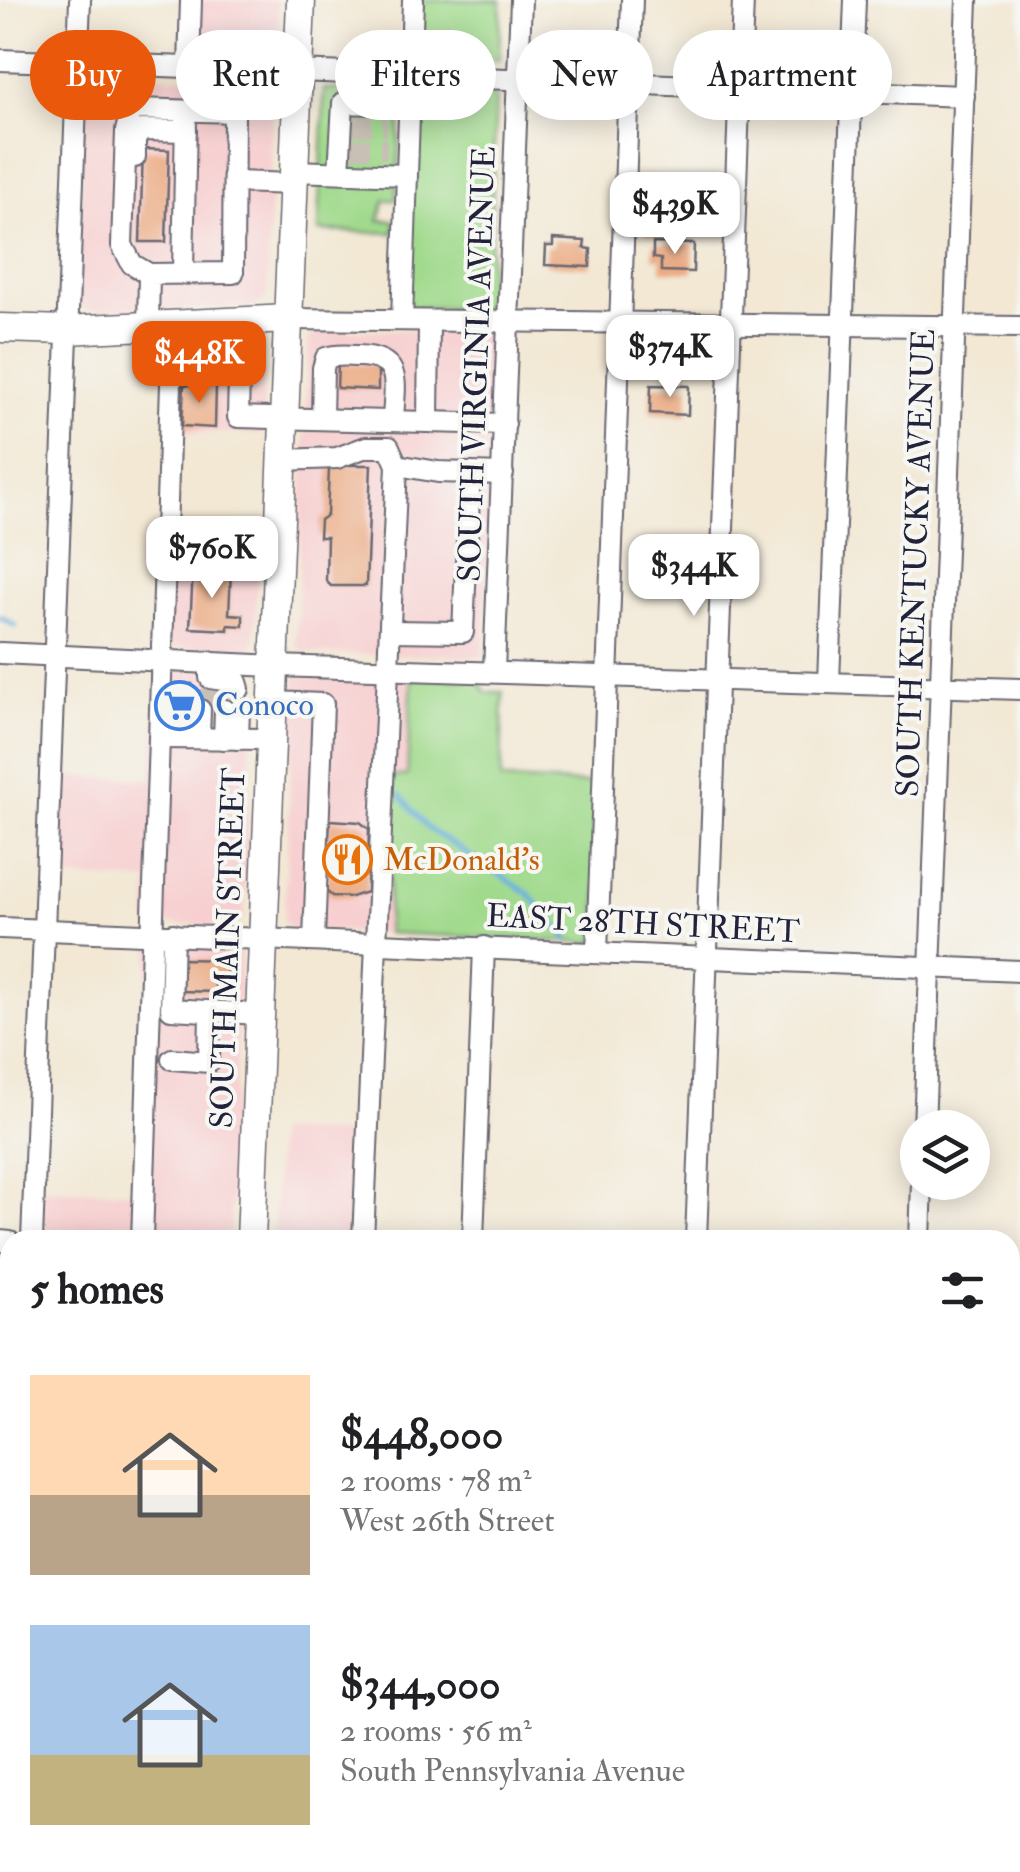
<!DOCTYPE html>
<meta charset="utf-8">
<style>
:root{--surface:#fff;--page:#f6f6f6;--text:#202124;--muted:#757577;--accent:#ea580c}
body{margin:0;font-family:"IM FELL Double Pica",serif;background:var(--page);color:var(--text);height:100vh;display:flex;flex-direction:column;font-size:38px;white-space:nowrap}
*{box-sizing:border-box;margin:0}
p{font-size:32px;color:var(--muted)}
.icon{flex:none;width:55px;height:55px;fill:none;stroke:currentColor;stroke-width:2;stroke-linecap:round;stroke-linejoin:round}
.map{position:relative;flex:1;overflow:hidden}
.details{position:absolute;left:0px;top:1230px;width:1020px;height:642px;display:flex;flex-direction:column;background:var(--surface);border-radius:30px 30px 0 0;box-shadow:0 5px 25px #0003}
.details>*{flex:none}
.banner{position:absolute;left:30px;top:30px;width:960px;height:90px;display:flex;gap:20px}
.fabs{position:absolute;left:900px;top:1110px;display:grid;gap:20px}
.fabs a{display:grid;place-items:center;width:90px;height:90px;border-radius:50%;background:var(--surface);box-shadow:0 5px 25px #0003;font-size:50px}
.price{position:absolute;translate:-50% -85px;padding:0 22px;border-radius:20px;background:#fff;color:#222;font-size:32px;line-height:65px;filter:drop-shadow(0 2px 5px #0008)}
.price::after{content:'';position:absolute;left:50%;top:60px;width:30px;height:22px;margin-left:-15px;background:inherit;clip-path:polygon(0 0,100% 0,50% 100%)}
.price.selected{background:var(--accent);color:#fff}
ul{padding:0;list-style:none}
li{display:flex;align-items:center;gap:30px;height:250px;padding:0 30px}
li span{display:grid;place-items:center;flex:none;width:280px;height:200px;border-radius:0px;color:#555}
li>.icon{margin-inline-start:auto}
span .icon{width:120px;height:120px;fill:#fffc;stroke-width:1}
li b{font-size:42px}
h2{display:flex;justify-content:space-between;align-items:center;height:120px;padding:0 30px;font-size:42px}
.tag{padding:0 35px;border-radius:45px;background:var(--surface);box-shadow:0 5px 25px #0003;font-size:35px;line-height:90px}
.tag.selected{background:var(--accent);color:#fff}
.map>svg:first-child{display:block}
</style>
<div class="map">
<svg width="1020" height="1872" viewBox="0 0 1020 1872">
<rect width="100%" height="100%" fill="#f6f6f2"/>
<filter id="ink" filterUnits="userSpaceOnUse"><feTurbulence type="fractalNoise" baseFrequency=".01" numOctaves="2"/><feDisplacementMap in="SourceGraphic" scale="20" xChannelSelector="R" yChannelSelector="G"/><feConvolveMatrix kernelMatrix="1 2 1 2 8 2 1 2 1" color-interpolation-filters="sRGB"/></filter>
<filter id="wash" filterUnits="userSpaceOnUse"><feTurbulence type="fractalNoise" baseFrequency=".0048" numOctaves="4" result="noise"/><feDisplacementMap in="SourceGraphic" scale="40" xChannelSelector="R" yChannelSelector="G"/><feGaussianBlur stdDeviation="2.25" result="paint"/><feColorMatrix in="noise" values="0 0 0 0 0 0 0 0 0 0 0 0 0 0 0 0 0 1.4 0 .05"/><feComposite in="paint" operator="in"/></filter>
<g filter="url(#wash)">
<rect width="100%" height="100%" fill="#f2e8d4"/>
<g fill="#f7cfd0">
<polygon points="183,0 277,0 280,37 276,57 268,60 181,57"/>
<polygon points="95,73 274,82 267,296 261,303 251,307 86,310 78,305 85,80"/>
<polygon points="320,331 487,330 496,333 483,657 305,653 296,647 308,341 312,333"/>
<polygon points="168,351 250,355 260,360 265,373 262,434 165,432"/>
<polygon points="162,565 258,569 255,640 251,647 245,650 159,647"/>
<polygon points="157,666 251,675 253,679 244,917 235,926 147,924 148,881 55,877 58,776 152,779"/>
<polygon points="295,677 412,677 407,777 393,777 387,933 293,929 284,923"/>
<polygon points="149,943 237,948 241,954 230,1233 221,1238 44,1230 42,1188 138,1192"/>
<polygon points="276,1131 362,1134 358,1240 279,1240 274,1236"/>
</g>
<g fill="#a1da8d" stroke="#627e64" stroke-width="2.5">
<polygon points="416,0 501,0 499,61 414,58"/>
<polygon points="324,89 402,91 396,200 385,200 379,220 395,221 394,233 319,231"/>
<polygon points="412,92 496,95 488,309 404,307"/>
<polygon points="412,677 479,680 485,692 503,692 501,780 603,784 595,943 387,933 393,776 407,776"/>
</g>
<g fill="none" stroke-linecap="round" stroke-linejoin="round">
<g stroke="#65afdd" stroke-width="5">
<polyline points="0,617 16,626"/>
<polyline points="400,795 427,828 528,893 568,939"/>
</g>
</g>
<g id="blocks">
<g fill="#ebab84">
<polygon points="143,149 169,150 166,242 140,242"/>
<polygon points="648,208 692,210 691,220 696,220 696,237 647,235"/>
<polygon points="553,239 585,241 584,248 591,249 590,267 545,265 546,246 553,246"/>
<polygon points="653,243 694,244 693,272 661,271 661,259 653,258"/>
<polygon points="338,363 378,365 378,390 337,388"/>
<polygon points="184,385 216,386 215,428 182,426"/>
<polygon points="651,385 689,386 688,415 650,413"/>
<polygon points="334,465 371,465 366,586 331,586 326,581 327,537 319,537 320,520 327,515 329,469"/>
<polygon points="193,569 231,571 229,614 243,615 243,626 228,625 228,630 190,628"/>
<polygon points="169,684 192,684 191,727 168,726"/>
<polygon points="330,820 360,822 369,829 367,892 351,897 332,896 326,891"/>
<polygon points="183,959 227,960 226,986 215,985 215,992 182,991"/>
<polygon points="36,1862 100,1862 99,1872 36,1872"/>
</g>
</g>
</g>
<g filter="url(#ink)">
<use href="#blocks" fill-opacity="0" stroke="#6b6771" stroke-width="2.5"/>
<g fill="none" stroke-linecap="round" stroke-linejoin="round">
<g stroke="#c8c0b5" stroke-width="20" stroke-dasharray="20 10" stroke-linecap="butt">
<polyline points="352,126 387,126"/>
<polyline points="350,148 387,149"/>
<polyline points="210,689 210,710"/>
</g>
<defs>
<g id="minor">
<polyline points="0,60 964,96"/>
<polyline points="189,66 191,0"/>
<polyline points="135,157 135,139 142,130 186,131"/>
<polyline points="294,171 407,175"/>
<polyline points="339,172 343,103 409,105"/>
<polyline points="234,182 293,184"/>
<polyline points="183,273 186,117"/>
<polyline points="288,319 1020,327"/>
<polyline points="402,320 413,0"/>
<polyline points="202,323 201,374 239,375 238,417 505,424"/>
<polyline points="148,326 149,274 132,264 122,245 126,131 130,115 136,109 234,112 233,273 149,274"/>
<path d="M322,419L323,368L326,358C337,354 347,356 359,356C405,358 394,385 393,421"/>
<polyline points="428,422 429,321"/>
<polyline points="282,460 337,458 366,447 389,447 397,465"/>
<polyline points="390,631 463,632 470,473"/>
<polyline points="0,653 275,666 1020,689"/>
<polyline points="210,662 210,678 237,682 239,689"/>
<polyline points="494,671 521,0"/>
<polyline points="829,682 855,0"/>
<polyline points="273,702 323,704 314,940"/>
<polyline points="159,738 272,739"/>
<polyline points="199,738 200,710"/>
<polyline points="224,739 225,710"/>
<polyline points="238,739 239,710"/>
<polyline points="0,928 1020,971"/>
<polyline points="173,934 171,1009 260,1014"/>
<polyline points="597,952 632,0"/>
<polyline points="172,1059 209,1062 210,1011"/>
<polyline points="924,1128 967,0"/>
<polyline points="32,1240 80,0"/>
<polyline points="142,1240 173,325"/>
<polyline points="363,1240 397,465 438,472 503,474"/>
<polyline points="473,1240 484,947"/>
<polyline points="696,1240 743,0"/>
<polyline points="920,1240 922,1182"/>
<polyline points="0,1241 10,1242"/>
<polyline points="1010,1280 1020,1280"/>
<polyline points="0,1551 10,1551"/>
<polyline points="1010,1590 1020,1590"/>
<polyline points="134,1862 214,1866"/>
<polyline points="8,1872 10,1821"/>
<polyline points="31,1872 31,1862"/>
<polyline points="117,1872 117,1862"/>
<polyline points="332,1872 333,1862"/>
<polyline points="448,1872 449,1862"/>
<polyline points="670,1872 671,1862"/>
<polyline points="893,1872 894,1862"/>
</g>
<g id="major">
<polyline points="0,328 67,330 288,319"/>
<polyline points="251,1240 301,0"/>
<polyline points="241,1862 242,1872"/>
<polyline points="214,1872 214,1862"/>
</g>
</defs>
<use href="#minor" stroke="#6b6771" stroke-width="24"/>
<use href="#major" stroke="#6b6771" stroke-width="31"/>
<use href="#minor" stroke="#fff" stroke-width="20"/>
<use href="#major" stroke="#fff" stroke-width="28"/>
</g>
</g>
<defs>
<symbol id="supermarket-ring" viewBox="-11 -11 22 22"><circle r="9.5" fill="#f6f6f2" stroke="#3f7fe0" stroke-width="1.5"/><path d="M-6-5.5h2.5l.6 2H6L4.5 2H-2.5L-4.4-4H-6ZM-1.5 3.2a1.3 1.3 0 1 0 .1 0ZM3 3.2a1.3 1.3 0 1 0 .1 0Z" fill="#3f7fe0"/></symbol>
<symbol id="restaurant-ring" viewBox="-11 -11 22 22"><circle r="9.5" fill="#f6f6f2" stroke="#e8710a" stroke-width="1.5"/><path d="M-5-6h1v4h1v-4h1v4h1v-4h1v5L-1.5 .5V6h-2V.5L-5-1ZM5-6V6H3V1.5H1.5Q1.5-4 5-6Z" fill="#e8710a"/></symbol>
</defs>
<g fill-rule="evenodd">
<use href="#supermarket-ring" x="152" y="678" width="55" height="55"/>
<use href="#restaurant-ring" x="320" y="832" width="55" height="55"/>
</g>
<g text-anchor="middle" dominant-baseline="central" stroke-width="8" stroke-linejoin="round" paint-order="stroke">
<g font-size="32" fill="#22223b" stroke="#f6f6f2">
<text transform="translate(477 364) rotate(-88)">SOUTH VIRGINIA AVENUE</text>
<text transform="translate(916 563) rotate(-88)">SOUTH KENTUCKY AVENUE</text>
<text transform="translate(643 924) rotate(3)">EAST 28TH STREET</text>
<text transform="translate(228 948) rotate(-88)">SOUTH MAIN STREET</text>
</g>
<g font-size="32" fill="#366cbe" stroke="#f6f6f2" text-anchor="start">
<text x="215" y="705">Conoco</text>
</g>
<g font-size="32" fill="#c56008" stroke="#f6f6f2" text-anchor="start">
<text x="383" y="860">McDonald's</text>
</g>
</g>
</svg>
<div class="fabs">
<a><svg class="icon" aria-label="layers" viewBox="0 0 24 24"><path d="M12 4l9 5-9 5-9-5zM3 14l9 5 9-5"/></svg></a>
</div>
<b class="price" style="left:675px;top:257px">$439K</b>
<b class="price" style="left:670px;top:400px">$374K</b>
<b class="price selected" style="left:199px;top:406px">$448K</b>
<b class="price" style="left:212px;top:601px">$760K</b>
<b class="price" style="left:694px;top:619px">$344K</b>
<div class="banner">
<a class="tag selected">Buy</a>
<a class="tag">Rent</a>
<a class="tag">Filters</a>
<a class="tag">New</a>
<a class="tag">Apartment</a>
</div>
<section class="details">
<h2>5 homes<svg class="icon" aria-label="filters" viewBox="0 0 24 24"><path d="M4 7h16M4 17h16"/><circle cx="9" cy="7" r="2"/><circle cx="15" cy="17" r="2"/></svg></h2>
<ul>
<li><span style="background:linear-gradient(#ffd9b3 60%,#b9a48a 0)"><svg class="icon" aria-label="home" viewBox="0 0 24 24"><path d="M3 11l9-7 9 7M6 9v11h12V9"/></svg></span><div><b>$448,000</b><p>2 rooms · 78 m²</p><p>West 26th Street</p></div></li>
<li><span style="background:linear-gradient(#a9c7e8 65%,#c2b280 0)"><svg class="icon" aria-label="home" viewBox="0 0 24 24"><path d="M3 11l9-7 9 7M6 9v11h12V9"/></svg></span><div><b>$344,000</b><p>2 rooms · 56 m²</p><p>South Pennsylvania Avenue</p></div></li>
</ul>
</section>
</div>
